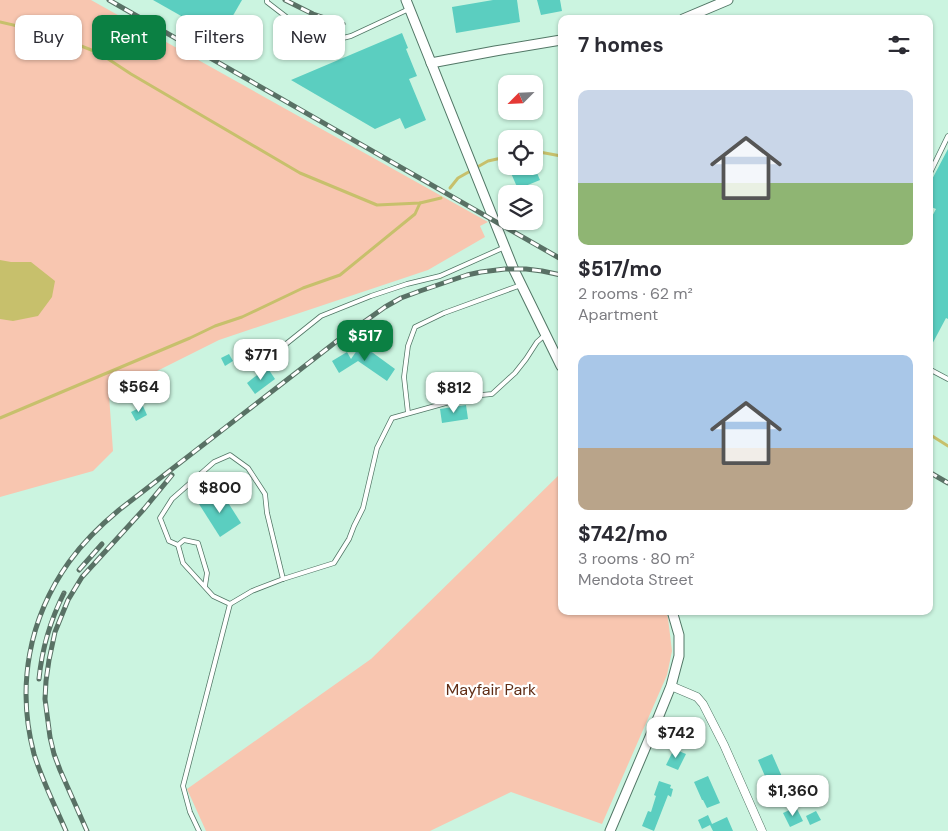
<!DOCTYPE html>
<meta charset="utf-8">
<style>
:root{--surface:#fff;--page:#f2f2f3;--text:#2b2b33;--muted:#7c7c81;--accent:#0b8043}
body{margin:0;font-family:"DM Sans",sans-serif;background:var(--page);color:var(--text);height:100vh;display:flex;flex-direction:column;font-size:19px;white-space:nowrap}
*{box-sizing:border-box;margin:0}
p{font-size:16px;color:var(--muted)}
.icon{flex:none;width:28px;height:28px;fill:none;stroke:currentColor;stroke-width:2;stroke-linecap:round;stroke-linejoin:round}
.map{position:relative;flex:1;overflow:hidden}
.side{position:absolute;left:558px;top:15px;width:375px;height:600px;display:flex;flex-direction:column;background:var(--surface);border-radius:10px;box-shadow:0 1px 4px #0004}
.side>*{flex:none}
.banner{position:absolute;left:15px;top:15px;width:468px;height:45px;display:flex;gap:10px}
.needle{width:32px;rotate:246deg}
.buttons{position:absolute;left:498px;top:75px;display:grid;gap:10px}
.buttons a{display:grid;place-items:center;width:45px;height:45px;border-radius:10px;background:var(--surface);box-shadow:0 1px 4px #0004;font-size:25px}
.price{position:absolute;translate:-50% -42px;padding:0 11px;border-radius:10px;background:#fff;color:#222;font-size:16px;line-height:32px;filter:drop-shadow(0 1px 2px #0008)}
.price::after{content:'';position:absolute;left:50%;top:30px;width:15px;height:11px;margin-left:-8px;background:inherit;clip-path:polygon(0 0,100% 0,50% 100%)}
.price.on{background:var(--accent);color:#fff}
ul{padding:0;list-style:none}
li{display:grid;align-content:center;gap:10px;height:265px;padding:0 20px}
li span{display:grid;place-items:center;height:155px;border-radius:10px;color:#555}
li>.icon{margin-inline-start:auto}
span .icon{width:90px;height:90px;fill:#fffc;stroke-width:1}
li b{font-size:21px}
h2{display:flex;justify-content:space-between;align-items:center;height:60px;padding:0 20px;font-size:21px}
.tag{padding:0 18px;border-radius:10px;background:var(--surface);box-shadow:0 1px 4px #0004;font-size:18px;line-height:45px}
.tag.on{background:var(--accent);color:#fff}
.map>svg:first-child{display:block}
</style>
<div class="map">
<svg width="948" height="831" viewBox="0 0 948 831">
<rect width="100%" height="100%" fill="#cbf4e0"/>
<g fill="#f8c6b0">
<polygon points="0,0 91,0 488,222 480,226 485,237 428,270 219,340 109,395 113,451 93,471 0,497"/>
<polygon points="561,473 561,611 666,611 668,618 672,651 667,675 602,824 511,792 430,831 206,831 187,789 371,659"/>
</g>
<polygon fill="#c7c06c" points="0,260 11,262 31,262 55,281 52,297 38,316 13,321 0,319"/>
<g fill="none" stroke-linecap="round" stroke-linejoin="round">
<g stroke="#c7c06c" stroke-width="3">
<polyline points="0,22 48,33 99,53 131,74 300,173 377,205 420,203 441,198"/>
<polyline points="534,151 561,156"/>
<polyline points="450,188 458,178 488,161 506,157"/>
<polyline points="0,418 190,338 215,326 242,317 303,288 340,275 415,214 420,203"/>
<polyline points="929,434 948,446"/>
</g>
</g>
<g fill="#5bcec0">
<polygon points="153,0 242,0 220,38"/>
<polygon points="493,0 517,0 520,22 456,33 452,7"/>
<polygon points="537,0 560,0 562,11 541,15"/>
<polygon points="402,33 408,48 406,49 417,76 409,79 426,120 405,129 400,118 375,129 291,80"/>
<polygon points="948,149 948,319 946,318 929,350 929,222 936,209 929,206 929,185"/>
<polygon points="523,166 534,166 540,180 518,189 510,171"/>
<polygon points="364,340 372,346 369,350 395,369 387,381 358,361 339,373 332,361 347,352 351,359"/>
<polygon points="229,354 233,361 225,366 221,358"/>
<polygon points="267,367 275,379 255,394 247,383"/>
<polygon points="466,405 468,419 442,423 440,409"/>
<polygon points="143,406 147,415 136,421 131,412"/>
<polygon points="220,490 241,523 220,537 199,504"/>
<polygon points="674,749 686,754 678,770 666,765"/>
<polygon points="772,754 783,779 785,778 792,791 775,799 758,760"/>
<polygon points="708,776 720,803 707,808 703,800 702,800 694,782"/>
<polygon points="659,781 671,785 670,788 673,789 671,797 668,795 654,831 642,826 648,811 651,812 656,796 654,795"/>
<polygon points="800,788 805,798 794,803 789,793"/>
<polygon points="796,807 803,821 790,827 783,813"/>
<polygon points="816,811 821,820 810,825 806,816"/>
<polygon points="708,815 712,824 727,817 733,831 713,831 710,825 702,829 698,820"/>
</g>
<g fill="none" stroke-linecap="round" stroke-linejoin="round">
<defs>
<g id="service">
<polyline points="267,0 267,2 298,26 327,42 351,36 409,9"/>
<polyline points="929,175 948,136"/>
<polyline points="266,360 321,316 371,296 407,284 440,276 505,247"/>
<polyline points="929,369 948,379"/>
<polyline points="408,413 404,377 408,346 415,327 444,313 521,285"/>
<polyline points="178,545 169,541 160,518 172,499 214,462 230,455 248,468 265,494 267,513 283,579"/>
<polyline points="205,586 207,573 198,543 184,540 178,545 183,563 213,596 230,604"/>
<polyline points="199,831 190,812 183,786 230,604 252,591 283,579 334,563 349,539 354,526 363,508 377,448 392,418 471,396 492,394 515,373 526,359 537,342 546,334"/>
</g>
<polyline id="minor" points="671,686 697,697 703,704 724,745 762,831"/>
<g id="tertiary">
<polyline points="406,0 514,270 561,366"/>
<polyline points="683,19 728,0"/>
<polyline points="431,63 495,51 561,40"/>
<polyline points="610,831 658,718 671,686 679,656 679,635 672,611"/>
</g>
</defs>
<use href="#service" stroke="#527766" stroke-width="5.5"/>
<use href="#minor" stroke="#527766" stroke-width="9"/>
<use href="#tertiary" stroke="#527766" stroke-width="11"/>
<use href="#service" stroke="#fff" stroke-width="4"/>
<use href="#minor" stroke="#fff" stroke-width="8"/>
<use href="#tertiary" stroke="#fff" stroke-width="9"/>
<defs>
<g id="rail">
<polyline points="109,0 561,259"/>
<polyline points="285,0 313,14 343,24"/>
<polyline points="929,472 948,483"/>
<polyline points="79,570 102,544"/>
<path d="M39,679C42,648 50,621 64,593"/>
<path d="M66,831C55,806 42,780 34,754C16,686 29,618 69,562C82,544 102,524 119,510L337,341L385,307L401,298L420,291L467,275L481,272L505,269H526L542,271L561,275"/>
<polyline points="87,831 60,770 54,754 50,737 45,699 46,681 49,660 55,632 68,600 82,577 144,509 172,475"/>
</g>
</defs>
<use href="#rail" stroke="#597165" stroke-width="5"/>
<use href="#rail" stroke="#fff" stroke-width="3" stroke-dasharray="9" stroke-linecap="butt"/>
</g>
<g text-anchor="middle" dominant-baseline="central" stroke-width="4.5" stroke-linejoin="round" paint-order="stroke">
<g font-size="16" fill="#602d15" stroke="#fff">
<text x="491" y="689">Mayfair Park</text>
</g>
</g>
</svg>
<div class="buttons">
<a><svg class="needle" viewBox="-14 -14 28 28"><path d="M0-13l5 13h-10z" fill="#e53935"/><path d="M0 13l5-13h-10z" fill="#7c7c81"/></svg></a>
<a><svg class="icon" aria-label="locate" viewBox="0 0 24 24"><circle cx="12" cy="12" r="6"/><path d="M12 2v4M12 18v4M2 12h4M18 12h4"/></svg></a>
<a><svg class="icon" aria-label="layers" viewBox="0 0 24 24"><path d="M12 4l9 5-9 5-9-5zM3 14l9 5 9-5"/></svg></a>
</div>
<b class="price on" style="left:365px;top:362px">$517</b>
<b class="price" style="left:261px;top:381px">$771</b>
<b class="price" style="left:139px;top:413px">$564</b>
<b class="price" style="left:454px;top:414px">$812</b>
<b class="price" style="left:220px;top:514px">$800</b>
<b class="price" style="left:676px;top:759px">$742</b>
<b class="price" style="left:793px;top:817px">$1,360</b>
<div class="banner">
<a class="tag">Buy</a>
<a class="tag on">Rent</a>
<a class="tag">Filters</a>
<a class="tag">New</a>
</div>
<section class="side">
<h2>7 homes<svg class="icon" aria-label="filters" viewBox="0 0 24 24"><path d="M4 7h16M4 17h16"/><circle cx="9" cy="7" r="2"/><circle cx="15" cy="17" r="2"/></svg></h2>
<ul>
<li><span style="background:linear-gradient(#c9d6e8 60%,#8fb573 0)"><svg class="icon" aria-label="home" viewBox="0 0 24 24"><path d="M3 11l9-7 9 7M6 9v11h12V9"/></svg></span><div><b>$517/mo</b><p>2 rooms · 62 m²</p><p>Apartment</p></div></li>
<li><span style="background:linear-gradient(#a9c7e8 60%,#b9a48a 0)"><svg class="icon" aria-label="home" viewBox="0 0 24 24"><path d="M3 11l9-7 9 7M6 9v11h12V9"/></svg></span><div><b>$742/mo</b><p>3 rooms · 80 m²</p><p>Mendota Street</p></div></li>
</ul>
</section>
</div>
